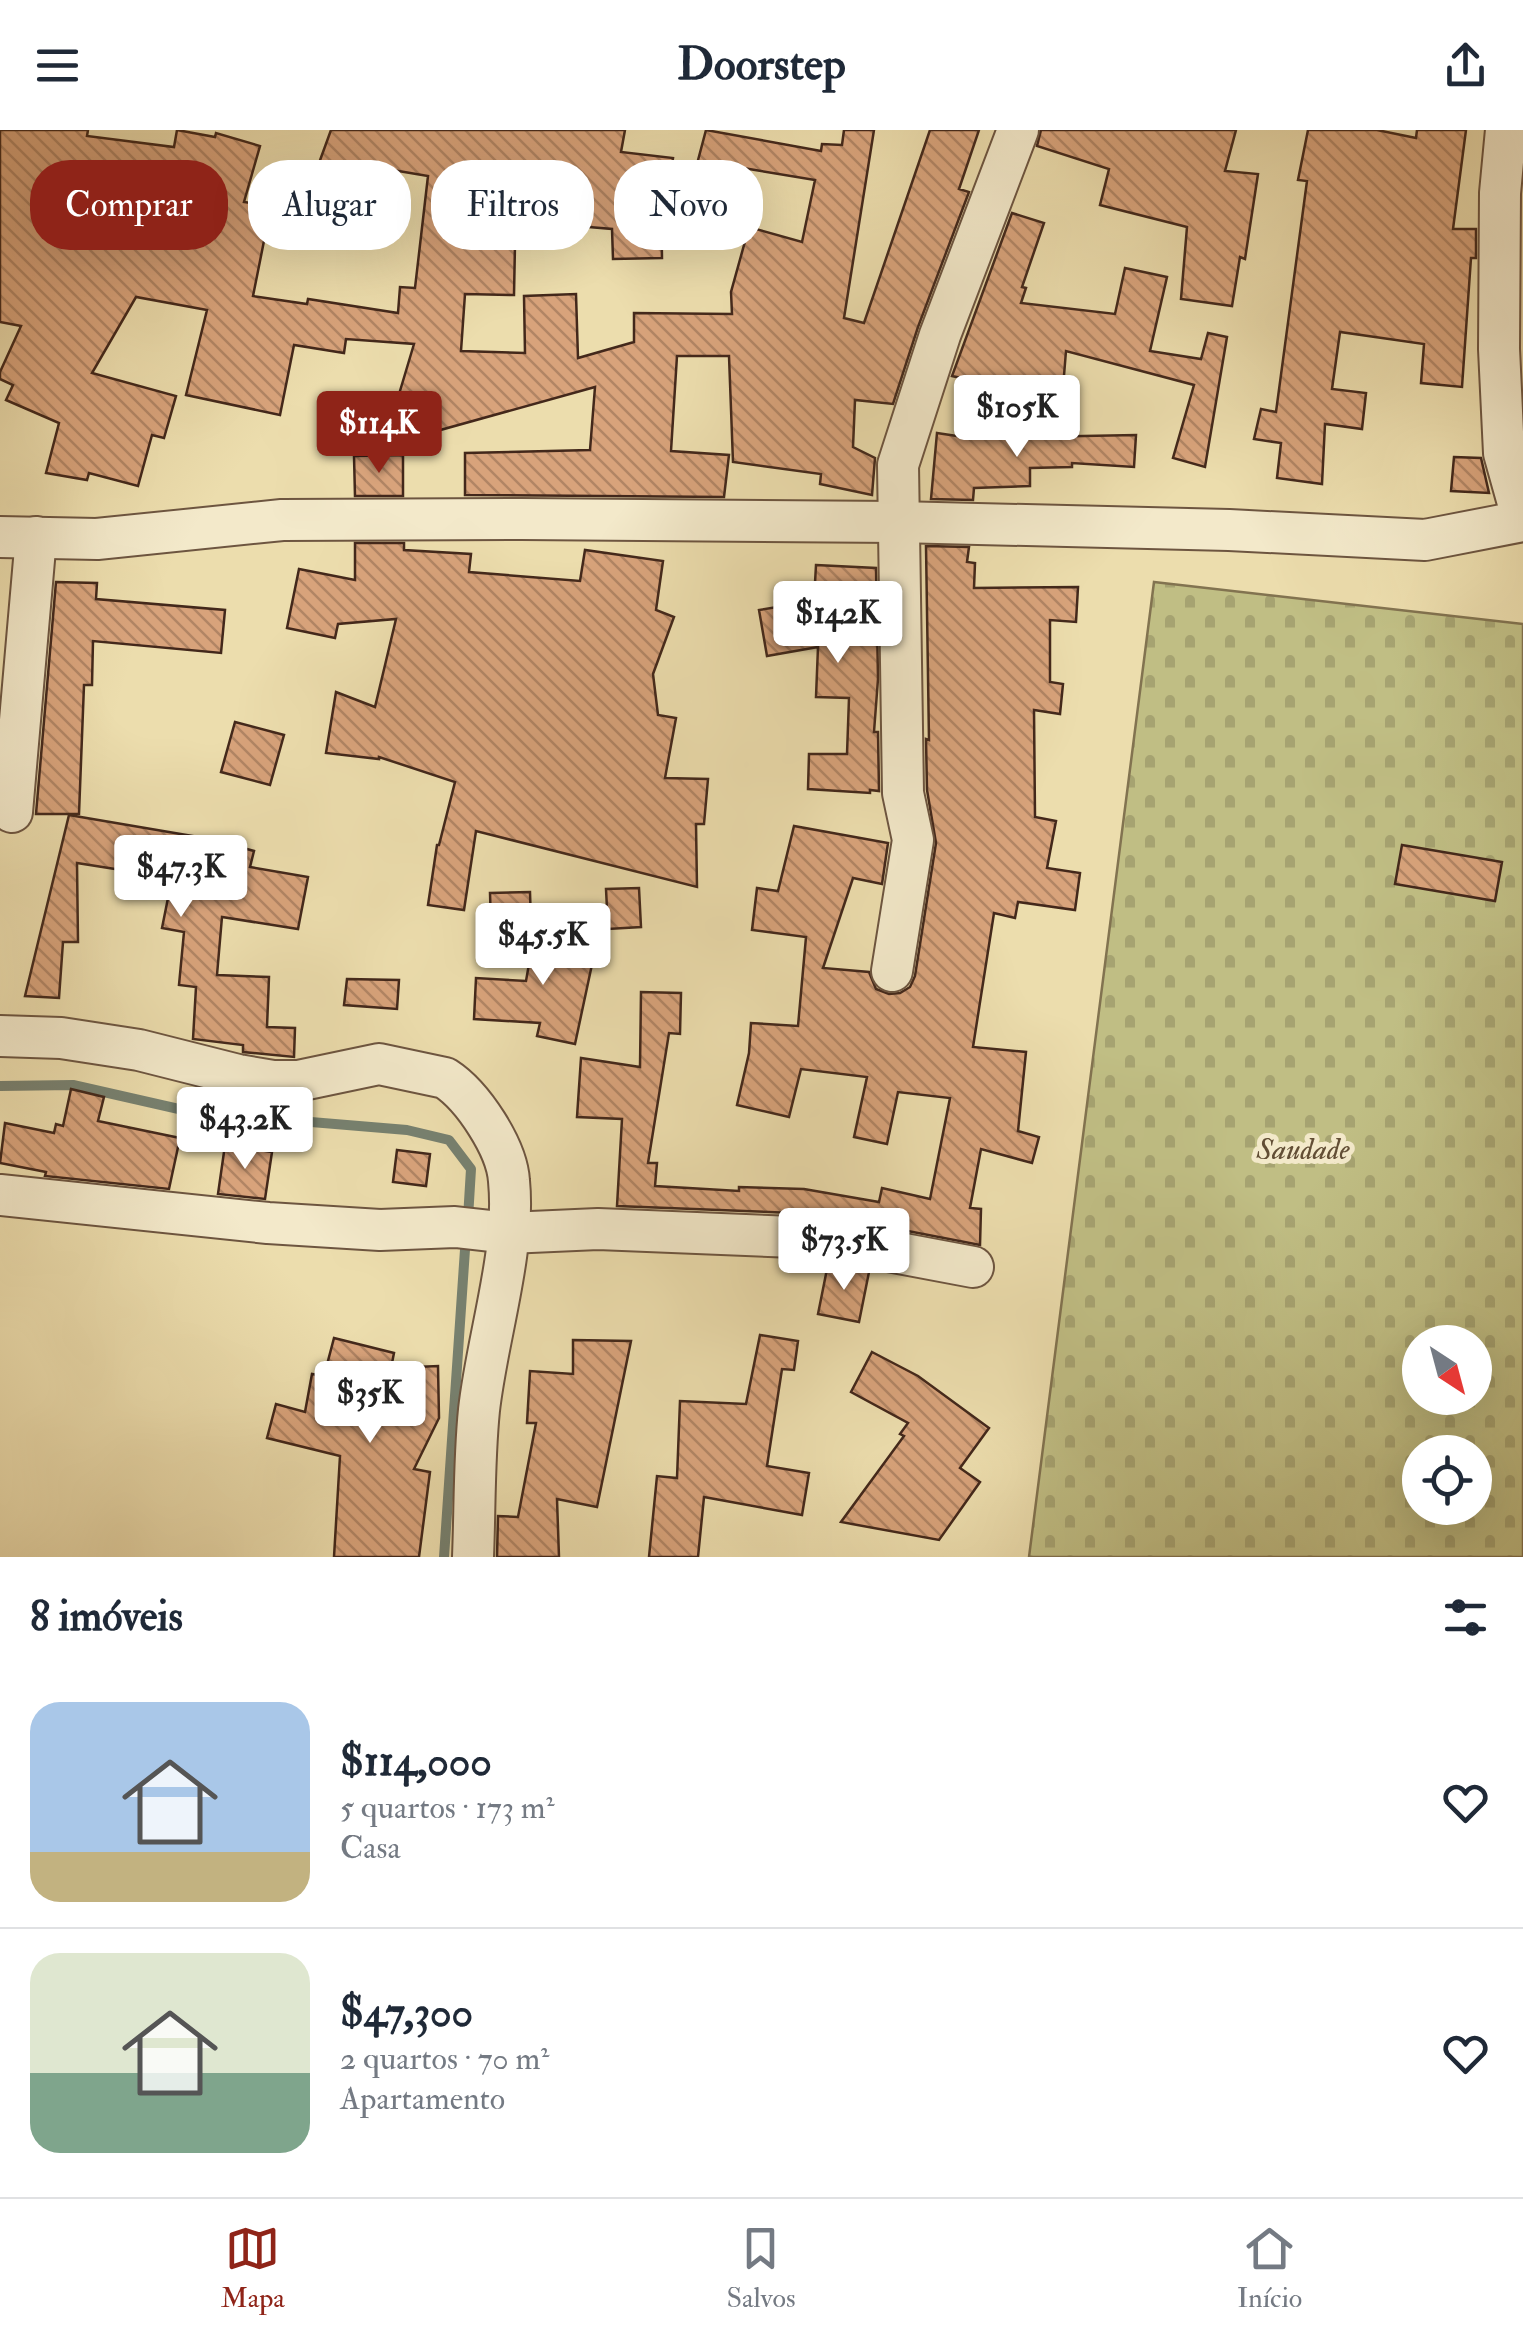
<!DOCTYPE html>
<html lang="pt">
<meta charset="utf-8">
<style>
:root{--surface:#fff;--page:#f2f2f3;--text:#1f2937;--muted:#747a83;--line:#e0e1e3;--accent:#8f2418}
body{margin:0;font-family:"IM FELL Double Pica",serif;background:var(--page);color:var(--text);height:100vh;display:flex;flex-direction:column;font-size:38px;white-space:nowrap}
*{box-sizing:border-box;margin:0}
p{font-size:32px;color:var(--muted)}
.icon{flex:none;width:55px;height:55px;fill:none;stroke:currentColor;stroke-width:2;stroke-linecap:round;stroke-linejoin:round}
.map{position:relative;height:1427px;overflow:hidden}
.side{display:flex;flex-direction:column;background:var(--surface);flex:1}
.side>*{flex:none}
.banner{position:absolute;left:30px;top:30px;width:1000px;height:90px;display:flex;gap:20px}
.needle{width:65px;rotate:144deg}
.tools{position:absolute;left:1402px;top:1195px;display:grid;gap:20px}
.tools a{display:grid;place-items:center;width:90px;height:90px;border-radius:50%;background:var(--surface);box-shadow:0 10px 40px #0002;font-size:50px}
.price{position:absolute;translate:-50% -85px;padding:0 22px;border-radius:10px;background:#fff;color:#222;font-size:32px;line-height:65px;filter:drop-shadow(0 2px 5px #0008)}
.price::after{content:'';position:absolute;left:50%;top:60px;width:30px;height:22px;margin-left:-15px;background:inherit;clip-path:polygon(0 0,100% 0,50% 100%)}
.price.current{background:var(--accent);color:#fff}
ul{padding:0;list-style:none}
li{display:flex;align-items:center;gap:30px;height:250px;padding:0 30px}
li+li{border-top:2px solid var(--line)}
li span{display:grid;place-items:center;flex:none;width:280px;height:200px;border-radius:30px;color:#555}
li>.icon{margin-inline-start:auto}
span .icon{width:120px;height:120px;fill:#fffc;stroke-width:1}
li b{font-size:42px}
h2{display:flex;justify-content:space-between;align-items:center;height:120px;padding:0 30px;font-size:42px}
.chip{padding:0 35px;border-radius:40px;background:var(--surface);box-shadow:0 10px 40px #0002;font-size:35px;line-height:90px}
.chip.current{background:var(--accent);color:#fff}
header{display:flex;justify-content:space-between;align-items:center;height:130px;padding:0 30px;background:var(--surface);font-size:45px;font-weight:700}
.dock{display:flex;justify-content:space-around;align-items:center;height:140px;border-top:2px solid var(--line);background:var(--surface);font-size:28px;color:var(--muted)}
.dock a{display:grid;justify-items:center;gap:5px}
.dock .current{color:var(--accent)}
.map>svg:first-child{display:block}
</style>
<header><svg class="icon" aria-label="menu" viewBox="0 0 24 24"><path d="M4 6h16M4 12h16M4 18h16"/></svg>Doorstep<svg class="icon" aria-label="share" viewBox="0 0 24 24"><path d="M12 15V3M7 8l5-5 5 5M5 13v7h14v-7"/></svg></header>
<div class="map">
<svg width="1523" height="1427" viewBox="0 0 1523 1427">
<defs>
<pattern id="cemetery-stones" width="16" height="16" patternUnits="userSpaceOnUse" patternTransform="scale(2.5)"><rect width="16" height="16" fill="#c0be84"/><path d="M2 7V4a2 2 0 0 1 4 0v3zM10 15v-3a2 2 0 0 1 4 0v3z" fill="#a6a371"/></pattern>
<pattern id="building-back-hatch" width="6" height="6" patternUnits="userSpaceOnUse" patternTransform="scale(2.5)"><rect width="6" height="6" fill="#d8a37b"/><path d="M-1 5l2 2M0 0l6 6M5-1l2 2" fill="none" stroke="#b18564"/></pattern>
</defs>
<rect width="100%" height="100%" fill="#ecddad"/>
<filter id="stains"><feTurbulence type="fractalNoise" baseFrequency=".002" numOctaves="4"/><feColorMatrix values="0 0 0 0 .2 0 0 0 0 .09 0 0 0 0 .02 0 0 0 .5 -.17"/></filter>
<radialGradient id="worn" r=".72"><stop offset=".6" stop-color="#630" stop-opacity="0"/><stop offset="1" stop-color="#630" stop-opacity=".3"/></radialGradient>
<path fill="url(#cemetery-stones)" stroke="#827350" stroke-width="2.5" fill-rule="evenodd" d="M1154,452L1523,494V1427H1029ZM1420,1212H1475V1268H1420ZM1420,1322H1475V1378H1420Z"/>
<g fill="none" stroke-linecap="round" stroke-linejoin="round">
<g stroke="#778170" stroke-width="10">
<polyline points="0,956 73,955 192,982 407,1000 449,1010 471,1039 468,1088"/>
<polyline points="444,1427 466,1105"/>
</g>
</g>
<g fill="url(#building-back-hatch)" stroke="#43281b" stroke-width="2.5">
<polygon points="0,0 88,0 87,6 174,17 177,0 215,7 216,3 260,16 244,72 271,76 253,166 307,174 308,169 398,183 400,157 415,158 428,46 357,34 335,90 303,77 331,0 625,0 621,22 673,28 667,70 661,70 662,128 613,129 612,99 553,94 553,112 515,114 514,165 465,164 461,221 525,223 524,166 576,164 578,228 634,212 634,183 732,184 731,162 749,97 802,112 815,50 743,38 742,45 697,34 706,0 821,21 822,14 842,15 844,0 874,0 844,188 864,193 930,0 979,0 959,59 969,62 918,197 893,274 855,270 853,317 875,328 872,365 820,354 821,344 733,332 729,226 677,226 671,321 729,325 724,367 465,365 465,323 590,320 595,257 354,324 354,291 391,291 414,214 346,209 344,223 294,215 280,285 186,265 207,180 136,167 92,243 176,266 164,308 152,305 138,356 89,343 87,350 46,343 59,293 6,270 13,255 0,249 0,242 21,196 0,192"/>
<polygon points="1041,0 1236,0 1225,41 1258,44 1245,129 1240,127 1232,176 1181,169 1187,97 1100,75 1109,39 1037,16"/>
<polygon points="1308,0 1377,0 1416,8 1417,0 1466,0 1453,99 1476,99 1476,128 1471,128 1462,257 1421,253 1424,214 1340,202 1332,259 1366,263 1362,299 1325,294 1322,354 1277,348 1281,313 1254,309 1261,279 1276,282 1307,51 1298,50"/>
<polygon points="1012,83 1044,93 1022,157 1026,158 1021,173 1115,184 1125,138 1167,147 1150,221 1201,229 1208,203 1227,207 1205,337 1173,328 1194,255 1066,221 1062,270 952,246"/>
<polygon points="937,303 970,308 1136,305 1134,337 1072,333 1072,337 1030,338 1030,356 974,358 973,370 931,369"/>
<polygon points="403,325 403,366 355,366 354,326"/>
<polygon points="1454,327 1481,328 1489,363 1451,361"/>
<polygon points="355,413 404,413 404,420 471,424 469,442 580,451 585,420 663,431 656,480 674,487 653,544 658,585 676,588 665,648 708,649 704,694 696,694 697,757 476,701 464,780 428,775 437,715 439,715 455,652 379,627 379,629 326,623 336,562 375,577 396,489 338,494 335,508 287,498 299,439 355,450"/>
<polygon points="926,416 969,417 967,432 975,433 974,458 1078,457 1076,492 1050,490 1050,552 1063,554 1060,584 1034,580 1035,687 1056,691 1047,738 1080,743 1075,780 1018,772 1015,788 994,783 973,917 1026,922 1018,1001 1039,1007 1032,1033 981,1019 970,1078 981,1079 980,1115 820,1084 617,1076 622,989 577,987 581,928 640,937 641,862 681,863 680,904 669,903 648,1033 657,1033 655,1056 739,1061 739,1057 804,1059 879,1072 882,1058 930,1069 950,968 898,962 887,1014 854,1007 867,947 801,939 789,987 737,975 749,923 751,893 798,896 806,807 752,800 757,758 778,761 794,696 888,713 882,754 853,748 823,838 869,842 876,859 889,864 900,863 910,857 915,846 936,713 927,660 926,609 929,610"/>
<polygon points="816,435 876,438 878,549 874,602 878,602 879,661 870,660 870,663 808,659 809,624 847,624 849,568 816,567 818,517 767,526 759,480 814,471"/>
<polygon points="56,452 97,453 96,469 225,480 221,523 93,511 92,555 84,555 79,684 36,684"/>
<polygon points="235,592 284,605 270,655 221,642"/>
<polygon points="69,685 210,709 254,721 250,737 308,747 298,799 222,787 217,845 269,847 267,897 295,898 294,927 243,922 243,915 193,909 196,857 179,855 184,802 162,798 172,748 77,733 78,812 63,812 59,868 25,866"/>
<polygon points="1402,715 1502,732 1495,771 1395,754"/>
<polygon points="639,758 641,797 608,799 606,759"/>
<polygon points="530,762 531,794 491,796 490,763"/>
<polygon points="535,800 597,811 575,914 537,906 540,893 474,889 476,848 526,851"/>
<polygon points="347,849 399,850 397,879 344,875"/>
<polygon points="71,959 104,967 98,991 180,1008 169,1059 45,1046 46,1042 0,1033 5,993 54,1003 56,994 63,996"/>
<polygon points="225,1015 272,1022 265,1069 218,1064"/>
<polygon points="397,1020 430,1024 426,1056 393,1052"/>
<polygon points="828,1134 869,1142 859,1192 818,1184"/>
<polygon points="760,1205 798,1211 794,1240 782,1239 767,1336 809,1343 802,1385 704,1367 698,1427 649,1427 657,1346 677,1348 680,1271 746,1274"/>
<polygon points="334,1208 394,1223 391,1238 438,1236 439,1288 414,1339 430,1342 419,1427 334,1427 340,1326 267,1308 276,1274 305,1282 312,1244 324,1246"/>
<polygon points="573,1210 631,1211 597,1377 557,1369 559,1427 497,1427 498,1386 518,1387 536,1293 527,1293 530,1241 573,1244"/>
<polygon points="872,1222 918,1246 989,1298 960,1338 980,1352 939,1410 841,1392 904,1306 900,1304 908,1293 851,1262"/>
</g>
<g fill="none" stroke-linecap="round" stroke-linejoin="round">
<defs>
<g id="minor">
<polyline points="1506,0 1500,63 1499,219 1504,323 1523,391"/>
<polyline points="0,407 97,409 282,390 522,389 897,392 1229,400 1425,410 1523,391"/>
<polyline points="12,682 36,407"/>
<polyline points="892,841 913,710 903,663 898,335 940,205 1018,0"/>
<path d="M0,906L61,908L139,920L238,945L273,951H298L379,934L445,948C473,966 507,1018 509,1051C516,1122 487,1208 479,1280C474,1329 475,1378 473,1427"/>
<polyline points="0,1065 268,1093 380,1100 455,1097 508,1103 598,1099 819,1108 973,1137"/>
</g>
</defs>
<use href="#minor" stroke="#6d5540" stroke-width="44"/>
<use href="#minor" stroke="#f3e9ca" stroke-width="40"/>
</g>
<g text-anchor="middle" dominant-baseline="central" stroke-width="10" stroke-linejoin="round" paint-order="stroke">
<g font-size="30" font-style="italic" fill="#624e35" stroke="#f3e9ca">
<text x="1303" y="1019">Saudade</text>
</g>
</g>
<rect width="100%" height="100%" filter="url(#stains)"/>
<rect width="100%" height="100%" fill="url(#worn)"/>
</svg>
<div class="tools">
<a><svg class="needle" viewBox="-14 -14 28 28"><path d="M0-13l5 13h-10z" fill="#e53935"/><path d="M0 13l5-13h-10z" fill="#747a83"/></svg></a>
<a><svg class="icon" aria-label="locate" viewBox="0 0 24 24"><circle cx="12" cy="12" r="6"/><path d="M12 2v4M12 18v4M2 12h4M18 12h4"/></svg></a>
</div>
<b class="price" style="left:1017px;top:330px">$105K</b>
<b class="price current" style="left:379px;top:346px">$114K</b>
<b class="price" style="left:838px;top:536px">$142K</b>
<b class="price" style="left:181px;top:790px">$47.3K</b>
<b class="price" style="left:543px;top:858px">$45.5K</b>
<b class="price" style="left:245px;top:1042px">$43.2K</b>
<b class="price" style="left:844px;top:1163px">$73.5K</b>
<b class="price" style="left:370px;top:1316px">$35K</b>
<div class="banner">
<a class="chip current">Comprar</a>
<a class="chip">Alugar</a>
<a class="chip">Filtros</a>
<a class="chip">Novo</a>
</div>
</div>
<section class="side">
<h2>8 imóveis<svg class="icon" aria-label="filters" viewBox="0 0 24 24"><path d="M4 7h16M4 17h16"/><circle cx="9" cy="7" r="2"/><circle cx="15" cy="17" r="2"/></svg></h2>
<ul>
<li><span style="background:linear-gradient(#a9c7e8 75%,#c2b280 0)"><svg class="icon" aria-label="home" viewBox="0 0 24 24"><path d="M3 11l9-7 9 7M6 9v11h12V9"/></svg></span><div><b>$114,000</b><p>5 quartos · 173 m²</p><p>Casa</p></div><svg class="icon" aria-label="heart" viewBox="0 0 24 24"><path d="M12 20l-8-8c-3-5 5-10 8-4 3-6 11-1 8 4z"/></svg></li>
<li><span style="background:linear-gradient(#dfe7d0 60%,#7fa58c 0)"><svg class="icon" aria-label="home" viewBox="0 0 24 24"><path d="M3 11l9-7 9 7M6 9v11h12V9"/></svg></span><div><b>$47,300</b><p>2 quartos · 70 m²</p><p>Apartamento</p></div><svg class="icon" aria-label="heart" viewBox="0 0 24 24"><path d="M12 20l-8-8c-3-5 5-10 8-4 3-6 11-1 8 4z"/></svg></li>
</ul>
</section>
<nav class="dock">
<a class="current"><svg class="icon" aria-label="map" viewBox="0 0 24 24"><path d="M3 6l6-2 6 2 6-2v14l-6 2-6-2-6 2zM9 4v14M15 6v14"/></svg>Mapa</a>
<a><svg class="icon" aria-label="saved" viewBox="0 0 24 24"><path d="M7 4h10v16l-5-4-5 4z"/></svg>Salvos</a>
<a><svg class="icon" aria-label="home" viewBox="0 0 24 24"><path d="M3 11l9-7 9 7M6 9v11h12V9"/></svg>Início</a>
</nav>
